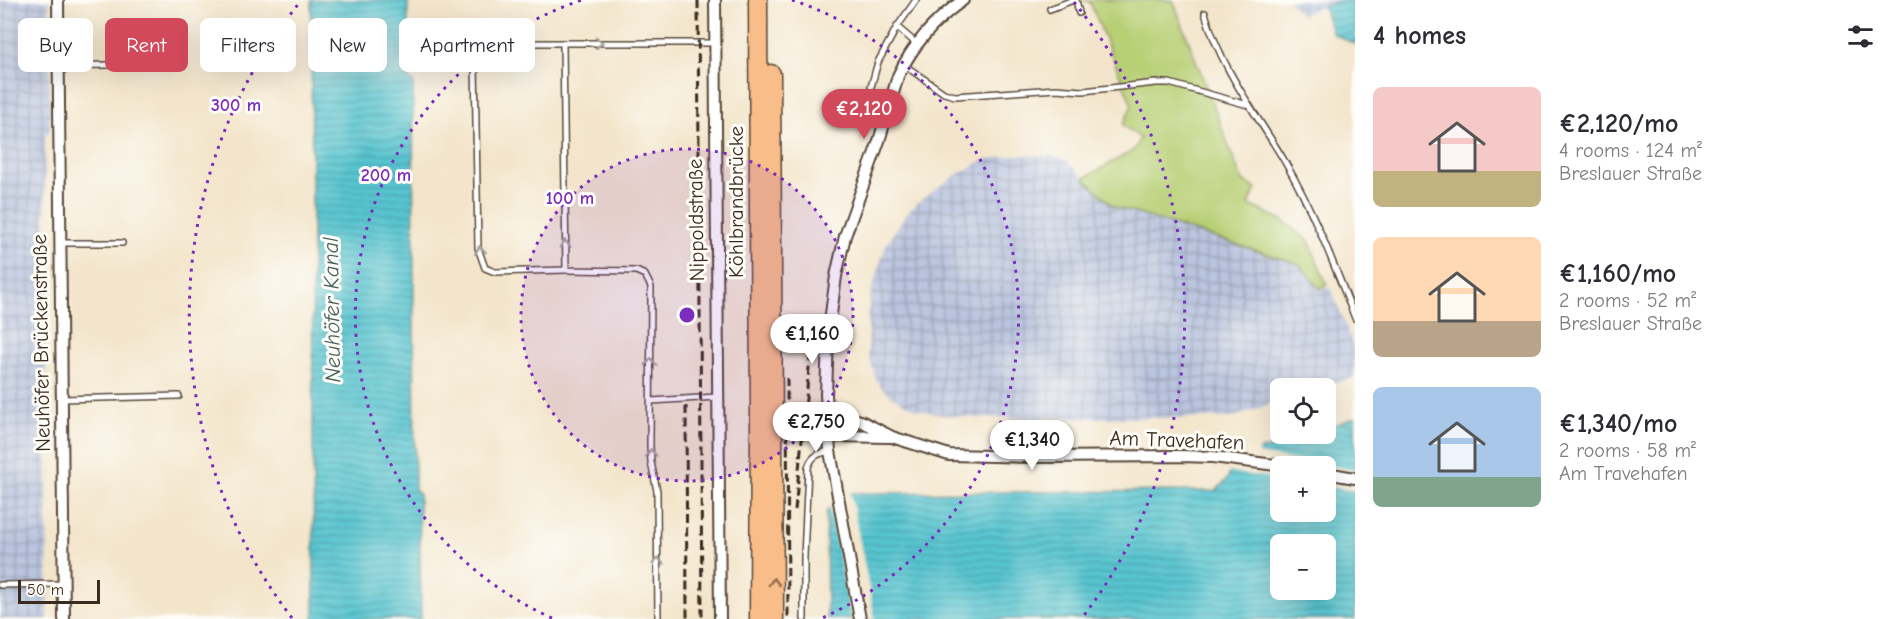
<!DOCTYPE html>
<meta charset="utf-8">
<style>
:root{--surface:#fff;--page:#f7f7f7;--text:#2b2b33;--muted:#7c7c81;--accent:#d1495b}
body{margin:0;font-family:"Comic Neue",sans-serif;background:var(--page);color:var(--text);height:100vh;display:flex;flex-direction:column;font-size:22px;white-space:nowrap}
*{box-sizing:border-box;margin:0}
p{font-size:20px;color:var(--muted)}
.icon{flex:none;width:33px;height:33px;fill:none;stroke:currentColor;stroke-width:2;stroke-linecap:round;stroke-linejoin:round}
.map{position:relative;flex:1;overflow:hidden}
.side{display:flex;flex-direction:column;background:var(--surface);width:540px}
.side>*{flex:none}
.top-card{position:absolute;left:18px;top:18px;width:570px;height:54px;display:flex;gap:12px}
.buttons{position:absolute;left:1270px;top:378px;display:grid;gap:12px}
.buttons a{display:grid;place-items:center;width:66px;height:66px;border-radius:9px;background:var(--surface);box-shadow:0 6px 24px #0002;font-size:30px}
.scale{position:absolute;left:18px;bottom:15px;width:82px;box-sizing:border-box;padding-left:6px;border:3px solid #3b2a1e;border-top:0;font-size:16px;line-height:21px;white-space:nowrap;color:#3b2a1e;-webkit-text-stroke:4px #fdfcf7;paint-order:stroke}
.price{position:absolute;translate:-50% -51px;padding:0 14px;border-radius:21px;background:#fff;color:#222;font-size:20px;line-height:39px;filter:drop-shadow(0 2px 3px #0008)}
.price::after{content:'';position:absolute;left:50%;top:36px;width:18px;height:14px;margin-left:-9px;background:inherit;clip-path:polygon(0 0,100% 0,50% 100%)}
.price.current{background:var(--accent);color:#fff}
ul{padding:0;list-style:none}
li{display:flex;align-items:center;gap:18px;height:150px;padding:0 18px}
li span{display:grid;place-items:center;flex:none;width:168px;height:120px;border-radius:9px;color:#555}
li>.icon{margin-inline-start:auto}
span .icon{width:72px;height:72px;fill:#fffc;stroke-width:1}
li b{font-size:26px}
h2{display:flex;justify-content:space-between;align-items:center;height:72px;padding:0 18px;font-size:26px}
.tag{padding:0 21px;border-radius:9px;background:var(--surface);box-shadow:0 6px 24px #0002;font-size:21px;line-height:54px}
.tag.current{background:var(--accent);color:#fff}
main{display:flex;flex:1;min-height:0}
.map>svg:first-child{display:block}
</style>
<main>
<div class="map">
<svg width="1355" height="619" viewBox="0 0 1355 619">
<defs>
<pattern id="industrial-grid" width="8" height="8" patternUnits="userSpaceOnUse" patternTransform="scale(1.5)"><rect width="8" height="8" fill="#b9c4de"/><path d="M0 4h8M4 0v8" fill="none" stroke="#989fb3"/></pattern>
<pattern id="water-rules" width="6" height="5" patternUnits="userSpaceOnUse" patternTransform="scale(1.5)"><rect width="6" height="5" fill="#58c5d0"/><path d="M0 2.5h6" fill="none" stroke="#4aa0a8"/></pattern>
</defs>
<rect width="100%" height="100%" fill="#fdfcf7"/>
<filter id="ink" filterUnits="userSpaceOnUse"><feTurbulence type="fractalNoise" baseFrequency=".0167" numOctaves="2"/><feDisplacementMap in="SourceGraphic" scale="12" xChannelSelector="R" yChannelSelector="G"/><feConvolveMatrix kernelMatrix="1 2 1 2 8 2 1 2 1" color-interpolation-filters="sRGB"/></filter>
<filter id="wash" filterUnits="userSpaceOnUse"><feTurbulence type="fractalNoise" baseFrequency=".008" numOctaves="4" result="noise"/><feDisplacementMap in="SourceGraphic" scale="24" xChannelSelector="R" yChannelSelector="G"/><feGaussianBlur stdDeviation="1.35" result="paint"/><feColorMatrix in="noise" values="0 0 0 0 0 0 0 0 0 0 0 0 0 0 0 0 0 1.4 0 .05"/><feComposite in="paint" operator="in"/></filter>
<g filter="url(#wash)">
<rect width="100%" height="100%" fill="#f3e5cb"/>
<g fill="url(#industrial-grid)">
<polygon points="0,0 49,0 50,132 45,135 48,619 0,619"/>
<polygon points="1289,0 1340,0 1301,15"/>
<polygon points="1018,155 1051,156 1066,160 1113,206 1299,264 1319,289 1331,288 1355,350 1355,377 1319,388 1281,388 1281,401 1230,418 979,418 942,415 916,409 893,397 883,389 876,379 868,353 868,317 871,293 886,245 906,214 918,202 956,175 986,159"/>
</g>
<polygon fill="#b7cf74" stroke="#797c49" stroke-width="1.5" points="1083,0 1173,0 1240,176 1244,182 1256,188 1249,205 1280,219 1309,241 1327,285 1320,289 1299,264 1113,206 1084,178 1134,150 1140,138 1123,125 1132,105 1090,2"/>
<g fill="url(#water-rules)" stroke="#4a7877" stroke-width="1.5" fill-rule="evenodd">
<polygon points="311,0 408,0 409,80 413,81 415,489 419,494 421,619 314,619"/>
<polygon points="1340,0 1355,0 1355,44 1333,34 1323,7"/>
<path d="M1355,417V619H827L826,513L834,500L851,493L1216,491L1227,479L1240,454L1270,448L1310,434H1326V428ZM1281,466H1326V512H1281ZM1281,544H1326V590H1281Z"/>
</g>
<g fill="#f3e5cb">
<polygon points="1258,448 1258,454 1355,470 1355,491 1326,486 1326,466 1281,466 1281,479 1227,472 1239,451"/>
<polygon points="850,491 875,619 851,619 829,503 832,498"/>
</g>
</g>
<g filter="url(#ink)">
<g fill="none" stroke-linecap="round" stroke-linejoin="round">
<defs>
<g id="service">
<polyline points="916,0 897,27 917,44"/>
<polyline points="1076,0 1079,13"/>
<polyline points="1050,9 1073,0"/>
<path d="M1205,13C1221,69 1256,113 1285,162C1314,212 1334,265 1355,318"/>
<polyline points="563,43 490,43 478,52 475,62 478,248 485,268 495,272 566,270"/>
<polyline points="904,65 944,93 955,96 1056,89 1083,91 1156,83 1169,83 1248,105"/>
<polyline points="59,66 108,65"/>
<polyline points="871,87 878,62 897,27"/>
<polyline points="61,243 122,243"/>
<polyline points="61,399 179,396"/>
<polyline points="651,401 717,397"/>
<polyline points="0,585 64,584"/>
<polyline points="658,619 657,491 651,462 650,446 651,287 645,275 636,271 566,270 563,43 714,43"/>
<path d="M804,619V557L808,468C811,456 819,453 830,451"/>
</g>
<g id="minor">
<polyline points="58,0 64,619"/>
<polyline points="715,0 720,619"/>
<polyline points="827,415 841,416 861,421 892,437 949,455 1033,457 1180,456 1213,457 1283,466"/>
<polyline points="829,436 889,437"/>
<polyline points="1326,473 1355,478"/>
<path d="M860,619L830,451L826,395L828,337L836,276L845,236L879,141L898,76C913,44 935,20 963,0"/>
</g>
<g id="primary">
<polyline points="758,0 760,419 759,619"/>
<polyline points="771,74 774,619"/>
</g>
</defs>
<use href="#service" stroke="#574638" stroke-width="8"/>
<use href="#minor" stroke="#574638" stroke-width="14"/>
<use href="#primary" stroke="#574638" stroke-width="21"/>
<use href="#service" stroke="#fff" stroke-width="5"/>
<use href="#minor" stroke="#fff" stroke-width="10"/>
<use href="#primary" stroke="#f8bd88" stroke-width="18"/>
<g stroke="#3b2a1e" stroke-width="3" stroke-dasharray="9 4.5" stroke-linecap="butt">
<polyline points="698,0 702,619"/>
<polyline points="787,378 788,619"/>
<polyline points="686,406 687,619"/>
<polyline points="795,510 811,348"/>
</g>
</g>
<defs><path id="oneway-chevron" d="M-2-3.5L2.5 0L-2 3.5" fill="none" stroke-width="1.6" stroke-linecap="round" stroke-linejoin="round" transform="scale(1.5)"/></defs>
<g stroke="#a79f9a">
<use href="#oneway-chevron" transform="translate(599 43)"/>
<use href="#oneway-chevron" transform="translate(565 244) rotate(-92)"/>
<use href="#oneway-chevron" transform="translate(480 250) rotate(-99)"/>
<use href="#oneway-chevron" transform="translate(651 362) rotate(-90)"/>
<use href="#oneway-chevron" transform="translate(651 453) rotate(-93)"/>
<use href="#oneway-chevron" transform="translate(658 561) rotate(-90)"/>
</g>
<use stroke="#906c4e" href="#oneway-chevron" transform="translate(774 582) rotate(-90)"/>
</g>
<circle cx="687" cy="315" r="166" fill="#7b2cbf" fill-opacity=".12"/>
<g fill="none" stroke="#7b2cbf" stroke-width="3" stroke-dasharray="3 6">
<circle cx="687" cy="315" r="166"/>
<path d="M552 618A332 332 0 0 1 582 0M792 0A332 332 0 0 1 822 618"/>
<path d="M292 618A498 498 0 0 1 300 2M1074 2A498 498 0 0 1 1082 618"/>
</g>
<g text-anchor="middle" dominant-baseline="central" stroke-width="6" stroke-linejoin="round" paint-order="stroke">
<g font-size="21" fill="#3b2a1e" stroke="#fdfcf7">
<text transform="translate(736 202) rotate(-90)">Köhlbrandbrücke</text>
<text transform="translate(696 220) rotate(-91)">Nippoldstraße</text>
<text transform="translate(41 343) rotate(-91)">Neuhöfer Brückenstraße</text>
<text transform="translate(1177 440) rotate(2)">Am Travehafen</text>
</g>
<g font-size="22" font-style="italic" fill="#45605c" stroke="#fdfcf7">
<text transform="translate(332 310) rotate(-91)">Neuhöfer Kanal</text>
</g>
</g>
<circle cx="687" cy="315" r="9" fill="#7b2cbf" stroke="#fdfcf7" stroke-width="3"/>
<g font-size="18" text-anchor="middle" font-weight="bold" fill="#7b2cbf" stroke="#fdfcf7" stroke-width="6" stroke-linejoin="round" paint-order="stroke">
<text x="236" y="111">300 m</text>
<text x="386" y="181">200 m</text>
<text x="570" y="204">100 m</text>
</g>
</svg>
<div class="buttons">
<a><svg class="icon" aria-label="locate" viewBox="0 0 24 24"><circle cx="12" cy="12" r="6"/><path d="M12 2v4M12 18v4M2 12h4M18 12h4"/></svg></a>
<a>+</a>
<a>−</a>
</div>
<div class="scale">50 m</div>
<b class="price current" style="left:864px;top:140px">€2,120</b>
<b class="price" style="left:812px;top:365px">€1,160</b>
<b class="price" style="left:816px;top:453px">€2,750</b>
<b class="price" style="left:1032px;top:471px">€1,340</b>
<div class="top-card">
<a class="tag">Buy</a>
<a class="tag current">Rent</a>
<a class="tag">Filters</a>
<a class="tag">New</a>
<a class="tag">Apartment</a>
</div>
</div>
<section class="side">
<h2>4 homes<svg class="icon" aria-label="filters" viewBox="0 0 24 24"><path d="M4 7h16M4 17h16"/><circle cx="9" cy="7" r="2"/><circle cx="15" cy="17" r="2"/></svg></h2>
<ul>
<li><span style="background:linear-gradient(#f6c9c9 70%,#c2b280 0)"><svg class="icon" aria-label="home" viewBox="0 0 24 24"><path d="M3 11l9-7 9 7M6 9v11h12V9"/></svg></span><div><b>€2,120/mo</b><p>4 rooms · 124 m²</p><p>Breslauer Straße</p></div></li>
<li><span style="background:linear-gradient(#ffd9b3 70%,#b9a48a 0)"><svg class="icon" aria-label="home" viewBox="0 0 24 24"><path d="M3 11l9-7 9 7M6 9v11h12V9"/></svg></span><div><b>€1,160/mo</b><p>2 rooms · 52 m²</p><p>Breslauer Straße</p></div></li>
<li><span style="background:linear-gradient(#a9c7e8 75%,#7fa58c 0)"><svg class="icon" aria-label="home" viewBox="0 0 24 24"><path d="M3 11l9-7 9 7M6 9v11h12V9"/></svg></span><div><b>€1,340/mo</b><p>2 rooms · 58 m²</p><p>Am Travehafen</p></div></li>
</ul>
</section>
</main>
